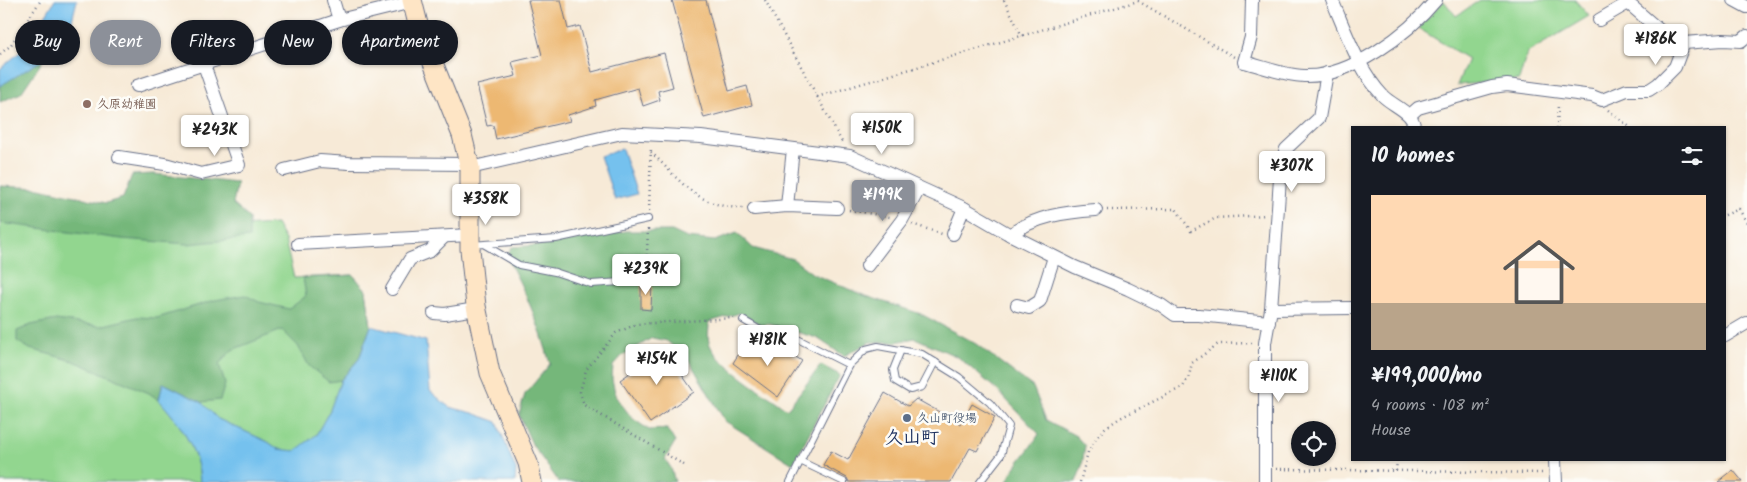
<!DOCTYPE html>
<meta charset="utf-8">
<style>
:root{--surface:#171b24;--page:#242831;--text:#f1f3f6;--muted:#9ea1a6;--accent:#8c9099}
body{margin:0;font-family:Kalam,"Klee One",sans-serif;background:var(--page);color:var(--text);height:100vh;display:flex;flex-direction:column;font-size:19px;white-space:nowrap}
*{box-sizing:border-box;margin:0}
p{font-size:16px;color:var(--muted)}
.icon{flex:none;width:28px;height:28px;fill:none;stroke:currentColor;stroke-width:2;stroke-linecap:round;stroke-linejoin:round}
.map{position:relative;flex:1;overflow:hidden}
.drawer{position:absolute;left:1351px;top:126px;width:375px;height:335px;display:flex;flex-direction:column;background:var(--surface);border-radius:0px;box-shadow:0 1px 4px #0004}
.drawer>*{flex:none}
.guide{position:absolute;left:15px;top:20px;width:475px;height:45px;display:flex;gap:10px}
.fabs{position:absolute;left:1291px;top:421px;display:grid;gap:10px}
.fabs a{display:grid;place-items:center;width:45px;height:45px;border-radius:50%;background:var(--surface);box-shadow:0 1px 4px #0004;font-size:25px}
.price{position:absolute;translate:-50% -42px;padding:0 11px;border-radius:5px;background:#fff;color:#222;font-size:16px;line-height:32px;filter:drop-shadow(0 1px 2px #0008)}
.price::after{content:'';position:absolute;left:50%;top:30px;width:15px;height:11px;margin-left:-8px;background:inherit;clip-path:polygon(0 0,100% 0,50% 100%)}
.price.selected{background:var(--accent);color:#fff}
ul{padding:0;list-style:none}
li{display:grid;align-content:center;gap:10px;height:265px;padding:0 20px}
li span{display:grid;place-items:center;height:155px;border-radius:0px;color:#555}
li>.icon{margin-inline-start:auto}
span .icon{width:90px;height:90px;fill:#fffc;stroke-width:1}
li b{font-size:21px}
h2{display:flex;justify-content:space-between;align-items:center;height:60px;padding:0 20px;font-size:21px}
.chip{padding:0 18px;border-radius:22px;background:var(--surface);box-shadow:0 1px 4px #0004;font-size:18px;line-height:45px}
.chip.selected{background:var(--accent);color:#fff}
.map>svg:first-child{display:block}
</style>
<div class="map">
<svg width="1747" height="482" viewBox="0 0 1747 482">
<rect width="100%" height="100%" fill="#fdfcf7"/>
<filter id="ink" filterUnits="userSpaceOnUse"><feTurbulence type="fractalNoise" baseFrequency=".02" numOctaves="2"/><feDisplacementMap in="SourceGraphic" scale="10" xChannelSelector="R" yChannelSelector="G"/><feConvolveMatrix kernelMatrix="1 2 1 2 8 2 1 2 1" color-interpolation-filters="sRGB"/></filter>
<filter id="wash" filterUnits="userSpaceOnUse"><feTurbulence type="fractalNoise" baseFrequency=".0096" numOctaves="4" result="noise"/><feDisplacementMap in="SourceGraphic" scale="20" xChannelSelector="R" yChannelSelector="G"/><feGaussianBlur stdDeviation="1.12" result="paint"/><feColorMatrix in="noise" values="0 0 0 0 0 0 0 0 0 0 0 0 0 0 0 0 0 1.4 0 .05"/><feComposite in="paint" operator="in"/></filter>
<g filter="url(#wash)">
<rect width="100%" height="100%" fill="#f7ead7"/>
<g fill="#92d68f" stroke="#568276">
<polygon points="1480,0 1575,0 1589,16 1527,53 1519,80 1457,85 1468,59 1418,28 1444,1 1456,16"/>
<path d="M0,210L167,230L276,224L285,240L294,278L353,275L366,290L371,326L359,359L341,380L330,410L316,435L295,452L278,449L268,442L218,419L200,402L163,383L159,400C179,422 199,451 200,482H0Z"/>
</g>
<g fill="#75b77a" stroke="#48736c">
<polygon points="44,59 21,93 0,102 0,83"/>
<polygon points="154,174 237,183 233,204 249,218 249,238 188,244 122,239 0,223 0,186 40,188 106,203 123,198 132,175"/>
<path d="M626,231H672L687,238L715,241L737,233L753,248L793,259L813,274L863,295L921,314L976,344L1033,387L1046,420L1076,436L1085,446L1082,466L1076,482H1007C1014,465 1029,451 1039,434L997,390L958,357L915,338L896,342H870L844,356L817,338L769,324L761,325L740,313L709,322C709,330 707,338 710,345C718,365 769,396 787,409L821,365L840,375L793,464L725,421L688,359L667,341L652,338L622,356L613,366L612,379L616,397L632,418L649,430L667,429L675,442L665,459L671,468L675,482H559L533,446L519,415L525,394L550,364C540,325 525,291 506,256L512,247L542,245Z"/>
<polygon points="353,275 366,290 371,326 359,359 341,380 329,382 309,366 298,346 282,330 232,350 219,364 225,384 220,400 201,402 163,383 159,400 149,393 74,361 30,349 17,341 17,331 31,325 56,320 100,326 137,317 157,318 215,300 245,295 259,302 289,309 306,296 303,278"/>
</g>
<g fill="#74c1ee" stroke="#4878a6">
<polygon points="55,0 77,0 69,33 44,59 0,86 0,69 26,47"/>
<polygon points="622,149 637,194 615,200 600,156"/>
<path d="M371,326L426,341L430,391L449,407L473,413L497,422L516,470L515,482H200C199,450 179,422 159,400L163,383L201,402L218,419L268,442L278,449L295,451L316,435L330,410L341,380L359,359Z"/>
</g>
<g id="blocks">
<g fill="#edb872">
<polygon points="528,0 561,0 568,29 580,26 592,72 664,53 673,87 658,91 660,100 643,106 638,88 595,100 596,106 568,115 570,121 496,139 493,125 487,126 477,85 516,76 512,62 542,55"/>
<polygon points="672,0 706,0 729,91 747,86 752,105 704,118"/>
<polygon points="641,283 652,284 651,310 641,309"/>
<polygon points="746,342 770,357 778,345 802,361 778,397 733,363"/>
<polygon points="664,349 694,392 650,423 620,380"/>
<polygon points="885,393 908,406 916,399 961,424 972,404 995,417 977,451 970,448 951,482 849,482 847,478 823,465 831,451 848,460"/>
<polygon points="1733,470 1743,482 1718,482"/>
</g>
</g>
</g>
<g filter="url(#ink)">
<use href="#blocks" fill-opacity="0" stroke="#687088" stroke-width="1"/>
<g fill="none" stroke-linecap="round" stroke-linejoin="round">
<defs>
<g id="lane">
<polyline points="471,245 556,239 648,219"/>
<polyline points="485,245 519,265 555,272 591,284 621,282"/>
<polyline points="743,320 767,334 780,330 849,365"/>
<polyline points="901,350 893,370 895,381 910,390 922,387 935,362"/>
<polyline points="800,461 844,482"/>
<polyline points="790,482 849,365 866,349 878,346 922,354 959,377 990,403 1009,426 1001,455 980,482"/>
</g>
<g id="street">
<polyline points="333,0 339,20"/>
<path d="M1252,0L1251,37L1244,62C1264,67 1283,75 1304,76C1350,78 1408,34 1436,0"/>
<path d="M1332,0C1346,32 1359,71 1383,96C1393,106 1415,113 1414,128"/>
<polyline points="1734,0 1747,7"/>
<polyline points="1599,20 1628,3 1672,41 1684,43"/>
<polyline points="137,86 339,20 412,2"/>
<polyline points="1410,115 1418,108 1492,87 1507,85 1592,96 1602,100 1627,90 1649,90 1658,84 1675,67 1684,43 1723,40 1741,41 1747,36"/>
<polyline points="119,157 165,164 201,174 239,165 204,65"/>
<polyline points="470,168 622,133 701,137 850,156 964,208 1007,233 1075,267 1128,289 1161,305 1175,315 1199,315 1269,322"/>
<polyline points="284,170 320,161 349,163 469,164"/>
<polyline points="787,206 793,149"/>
<polyline points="754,209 787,206 837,208"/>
<polyline points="953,234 964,208"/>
<path d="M1010,235C1034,216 1066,212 1096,210"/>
<polyline points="298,244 470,235"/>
<polyline points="867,266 902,220 919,189"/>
<polyline points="392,289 410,259 430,251 444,237"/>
<polyline points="1017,305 1029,308 1040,301 1054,257"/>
<polyline points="1271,309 1352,308"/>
<polyline points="434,313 445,314 476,309"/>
<polyline points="1725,336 1747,323"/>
<polyline points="1555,460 1556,482"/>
<polyline points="1265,482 1265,343 1271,309 1281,164 1286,149 1319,118 1327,73"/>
</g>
<polyline id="secondary" points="412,0 419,28 462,135 470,168 470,249 476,306 490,373 528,463 532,482"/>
</defs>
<use href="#lane" stroke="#687088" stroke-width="8"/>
<use href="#street" stroke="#687088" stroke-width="14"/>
<use href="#secondary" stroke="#687088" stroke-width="21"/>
<g stroke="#687088" stroke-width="2.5" stroke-dasharray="1 4" stroke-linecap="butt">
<polyline points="765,0 843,144"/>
<polyline points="1004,0 1022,36"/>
<polyline points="0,54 10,46 41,0"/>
<polyline points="817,97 1138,1 1234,57"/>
<polyline points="1608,110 1631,128"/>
<polyline points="1557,128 1558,104"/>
<path d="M651,152C681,181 696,207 743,208"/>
<polyline points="849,210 890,217"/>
<polyline points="1107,210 1176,209 1191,231 1216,218 1267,215"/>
<polyline points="649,211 651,146"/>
<polyline points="1725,215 1739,209 1747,223"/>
<polyline points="912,224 942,234"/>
<polyline points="646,275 648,229"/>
<polyline points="684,465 584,405 580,392 586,370 616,333 637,324 734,318"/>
<polyline points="1276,469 1543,473"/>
<polyline points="1396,471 1397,460"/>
<polyline points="1080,482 1088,452 1097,437 1105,428 1120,418 1183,387 1189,376 1192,363 1218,344 1254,343"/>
</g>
<use href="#lane" stroke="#fff" stroke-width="6"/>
<use href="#street" stroke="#fff" stroke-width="12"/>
<use href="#secondary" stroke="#fee5c5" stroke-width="19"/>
</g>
</g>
<circle fill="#8d6e63" stroke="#fdfcf7" stroke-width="2" cx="87" cy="104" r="5"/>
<circle fill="#5c6f8a" stroke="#fdfcf7" stroke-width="2" cx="907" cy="418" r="5"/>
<g text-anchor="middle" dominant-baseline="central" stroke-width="5" stroke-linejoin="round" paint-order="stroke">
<g font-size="12" font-weight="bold" fill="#785e54" stroke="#fdfcf7" text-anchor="start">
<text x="97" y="104">久原幼稚園</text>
</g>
<g font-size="12" font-weight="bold" fill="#4e5e75" stroke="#fdfcf7" text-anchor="start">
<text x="917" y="418">久山町役場</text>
</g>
<g font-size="18" font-weight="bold" fill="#1b2f5e" stroke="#fdfcf7">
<text x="912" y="438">久山町</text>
</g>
</g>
</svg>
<div class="fabs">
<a><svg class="icon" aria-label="locate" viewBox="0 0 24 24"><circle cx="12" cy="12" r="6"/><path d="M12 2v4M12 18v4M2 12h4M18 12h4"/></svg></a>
</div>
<b class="price" style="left:1656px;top:66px">¥186K</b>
<b class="price" style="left:882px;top:155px">¥150K</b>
<b class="price" style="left:215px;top:157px">¥243K</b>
<b class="price" style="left:1292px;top:193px">¥307K</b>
<b class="price selected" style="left:883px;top:222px">¥199K</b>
<b class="price" style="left:486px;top:226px">¥358K</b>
<b class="price" style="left:646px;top:296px">¥239K</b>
<b class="price" style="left:768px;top:367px">¥181K</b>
<b class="price" style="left:657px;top:386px">¥154K</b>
<b class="price" style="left:1279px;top:403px">¥110K</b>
<div class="guide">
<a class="chip">Buy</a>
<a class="chip selected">Rent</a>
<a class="chip">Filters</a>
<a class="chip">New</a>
<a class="chip">Apartment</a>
</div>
<section class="drawer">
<h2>10 homes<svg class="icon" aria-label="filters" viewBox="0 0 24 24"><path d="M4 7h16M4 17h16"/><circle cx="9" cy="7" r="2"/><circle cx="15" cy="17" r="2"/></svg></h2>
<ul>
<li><span style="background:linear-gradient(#ffd9b3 70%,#b9a48a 0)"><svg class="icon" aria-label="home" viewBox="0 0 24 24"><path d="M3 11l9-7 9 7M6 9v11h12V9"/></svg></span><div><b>¥199,000/mo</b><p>4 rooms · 108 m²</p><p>House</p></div></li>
</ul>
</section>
</div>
